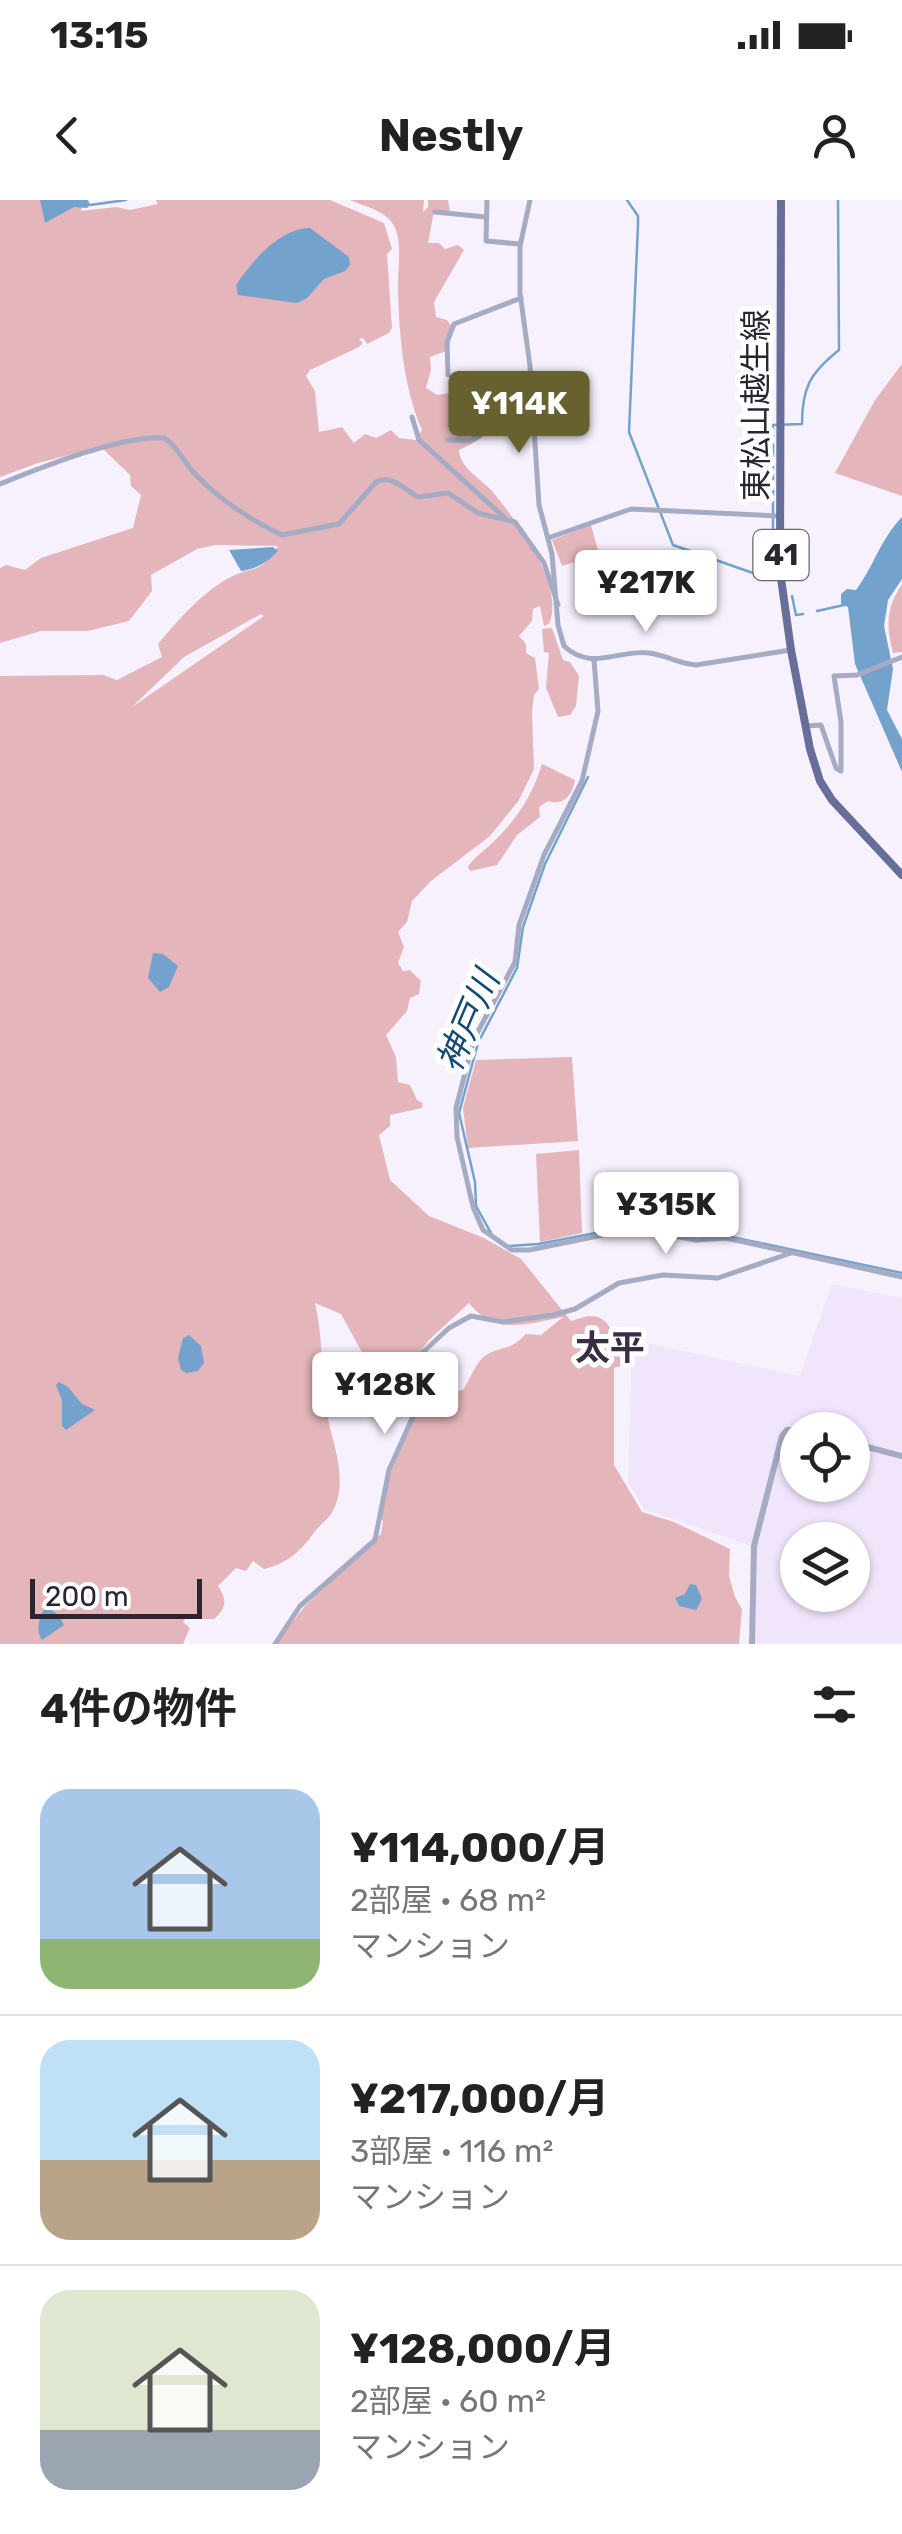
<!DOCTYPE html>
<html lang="ja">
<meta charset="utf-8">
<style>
:root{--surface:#fff;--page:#f6f6f6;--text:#222;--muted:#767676;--line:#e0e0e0;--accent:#66612e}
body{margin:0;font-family:Rubik,"Noto Sans JP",sans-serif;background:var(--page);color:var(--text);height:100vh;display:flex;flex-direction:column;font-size:38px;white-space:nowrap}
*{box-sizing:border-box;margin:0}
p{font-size:32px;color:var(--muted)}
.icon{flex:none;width:55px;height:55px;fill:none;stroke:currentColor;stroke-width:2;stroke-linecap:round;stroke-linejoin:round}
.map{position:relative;height:1444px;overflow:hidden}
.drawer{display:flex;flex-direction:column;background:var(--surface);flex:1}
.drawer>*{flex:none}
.controls{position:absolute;left:780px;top:1212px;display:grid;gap:20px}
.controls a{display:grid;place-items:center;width:90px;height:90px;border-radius:50%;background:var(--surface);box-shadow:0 2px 8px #0004;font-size:50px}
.scale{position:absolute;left:30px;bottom:25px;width:172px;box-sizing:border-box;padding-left:10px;border:5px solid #2a2530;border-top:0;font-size:28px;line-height:35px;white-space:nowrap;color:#2a2530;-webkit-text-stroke:8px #fff;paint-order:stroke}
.price{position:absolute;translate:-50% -85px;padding:0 22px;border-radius:10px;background:#fff;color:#222;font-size:32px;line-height:65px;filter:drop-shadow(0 2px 5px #0008)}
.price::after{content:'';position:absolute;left:50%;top:60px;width:30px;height:22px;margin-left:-15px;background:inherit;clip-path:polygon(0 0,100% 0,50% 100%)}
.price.active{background:var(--accent);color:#fff}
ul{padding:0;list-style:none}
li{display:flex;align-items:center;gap:30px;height:250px;padding:0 40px}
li+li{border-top:2px solid var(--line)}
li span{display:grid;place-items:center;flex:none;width:280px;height:200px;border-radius:30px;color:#555}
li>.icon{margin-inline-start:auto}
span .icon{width:120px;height:120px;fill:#fffc;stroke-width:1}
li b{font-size:42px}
h2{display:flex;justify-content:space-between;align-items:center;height:120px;padding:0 40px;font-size:42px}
.status{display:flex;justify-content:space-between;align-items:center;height:70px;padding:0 50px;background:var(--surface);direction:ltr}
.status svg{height:28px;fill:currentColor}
header{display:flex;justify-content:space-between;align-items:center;height:130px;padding:0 40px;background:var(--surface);font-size:45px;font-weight:700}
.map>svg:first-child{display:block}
</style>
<div class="status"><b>13:15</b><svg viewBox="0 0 49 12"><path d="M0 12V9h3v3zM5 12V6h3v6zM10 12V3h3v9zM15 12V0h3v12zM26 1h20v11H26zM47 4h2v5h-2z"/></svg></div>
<header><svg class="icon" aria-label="back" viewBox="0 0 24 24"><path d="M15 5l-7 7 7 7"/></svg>Nestly<svg class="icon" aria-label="person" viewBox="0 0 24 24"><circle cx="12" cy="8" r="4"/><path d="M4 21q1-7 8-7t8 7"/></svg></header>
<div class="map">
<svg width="902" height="1444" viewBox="0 0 902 1444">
<rect width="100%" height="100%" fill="#f7f1fd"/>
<path fill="#f0e5fb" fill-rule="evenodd" d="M832,1084L902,1098V1444H755L757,1348L644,1309L628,1282L632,1144L636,1141L800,1176ZM798,1230H852V1285H798ZM798,1340H852V1395H798Z"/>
<g fill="#e4b5bb" fill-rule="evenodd">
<path d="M0,0H83L81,11L116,7L130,10L158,4L156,0H330L384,23L392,49L387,54L392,128L389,133L367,144L363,138L359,139L363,143L359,147L310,170L306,176L315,191L319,232L342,227L354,243L365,234L376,238L391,230L399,238L416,240L422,230C404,189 399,136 398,91C397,71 403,46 395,28C388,11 366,7 350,0H424L423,12L428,7V0H448L450,12L434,11L428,43H439L445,49L458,45L464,50L434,102L436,117L447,120L452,127L449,150L430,157L431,170L426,188L437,195L472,190L486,193C505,225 488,237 459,250C460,268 480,278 492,291C516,320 566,386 549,424L544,426L540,406L533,409L532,421L519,436L526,444V453L535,458L539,489L534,495L532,511L534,569L519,600L490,636L431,681L412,701L407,722L398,732L404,747L398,763L403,771L410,770L421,781L419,794L410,798L407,811L386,835L396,857L398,882L410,885L417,900L423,903L422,908L390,915V926L379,935L390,980L429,1016L484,1038L521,1059L571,1121C594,1113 606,1113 614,1138L629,1141L627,1164L614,1168V1265L642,1312L674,1322L730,1349L729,1376L735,1397L742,1409L739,1444H275L305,1406L381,1334L383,1321L380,1318L391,1272L416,1213C435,1211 444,1192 463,1190C470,1180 476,1160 488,1154C505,1145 508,1152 526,1134L541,1135L563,1117C530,1123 495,1137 469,1103L429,1140L393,1187L370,1167L341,1114L315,1103C323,1137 321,1170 325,1204C330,1238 350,1277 333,1311C329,1319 318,1326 313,1334C300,1352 286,1364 264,1369L253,1361L246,1371L236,1368L218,1386C227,1399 227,1408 214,1419H185L183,1422L190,1428L183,1444H0V476L103,475L117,480L162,457L158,444C177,421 201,394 227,379C255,363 257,378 278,346L215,345L197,349L151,375L152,391L129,421L88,431H41L0,443V368L6,365L25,370L41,358L133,328L141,295L131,286L130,275L101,247L38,263L0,277ZM261,414L264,416L132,507L184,457Z"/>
<polygon points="902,164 902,296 835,273 875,200"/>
<polygon points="591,325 599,354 562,366 552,340"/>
<path d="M902,384V452L893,453C886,426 886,408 902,384Z"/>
<polygon points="552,428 563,460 570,462 579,476 576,506 570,515 558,517 546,488 549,453 544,452 542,429"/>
<path d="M542,564L575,580C572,595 565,606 548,601L539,607L540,617L517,635L497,665L470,671L468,667C474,657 483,652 491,644C515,622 533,595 542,564Z"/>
<polygon points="572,857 578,941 468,948 463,908 476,860"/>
<polygon points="579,950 582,1033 540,1042 536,954"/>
</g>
<g fill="#73a3cd">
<polygon points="40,0 88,0 90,5 87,8 74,7 45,23"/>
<path d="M310,28L349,57L350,65L345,71L324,79L307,98L297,103L238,95L236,85C252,61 280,28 310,28Z"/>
<path d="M902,317V379L888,400L884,426L893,469L887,510L902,539V572L855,464L848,407L841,404V394L847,389L856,390C874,366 881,338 902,317Z"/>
<path d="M273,347L278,351C269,361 255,370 241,371L229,350Z"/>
<polygon points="153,753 163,754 178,766 169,787 160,792 148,778"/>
<polygon points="189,1135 201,1146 204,1163 198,1171 186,1173 181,1170 178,1158 183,1138"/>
<polygon points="59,1182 68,1187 82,1204 95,1210 66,1230 62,1226 62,1200 56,1185"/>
<polygon points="690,1384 696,1385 702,1399 696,1410 679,1406 675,1398 685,1394"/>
<path d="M47,1406L59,1416L64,1425L42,1440C35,1431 39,1414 47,1406Z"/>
</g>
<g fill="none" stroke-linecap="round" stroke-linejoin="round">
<g stroke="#73a3cd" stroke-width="2.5">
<path d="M627,0L638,16V24L629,232L673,345L773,380V225L802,224C802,188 810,173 839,150L838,0"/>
<polyline points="90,5 126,0"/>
<polyline points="792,396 796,415 803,414"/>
<polyline points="817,411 844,405"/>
<polyline points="491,1033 476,1006 475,982 459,913 478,843 517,768 523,727 545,664 588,577"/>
<polyline points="727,1036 902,1073"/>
<polyline points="510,1046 538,1044 627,1027 719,1036"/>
</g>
<g stroke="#a6abc4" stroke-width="5">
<polyline points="487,0 486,41 520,44"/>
<path d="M530,0L520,46V93L530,166L539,305L552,354L558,425L564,446C592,472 618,449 649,453C666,455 679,464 696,465L791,450"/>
<polyline points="435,12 486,17"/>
<polyline points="448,175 447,142 454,124 521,98"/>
<polyline points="412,217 419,240 505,318"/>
<polyline points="447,240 470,241 493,227 534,222"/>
<path d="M0,284C40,268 124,234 165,238C179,248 184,263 196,275C219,299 252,321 282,335L339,324L376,282C392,274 405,290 418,297L448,293L478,313L515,322L544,363L558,405"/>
<polyline points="548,338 631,309 779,316"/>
<polyline points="594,460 598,511 582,581 544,655 519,725 515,762 474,839 456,908 457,937 473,1007 483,1030 512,1050 529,1050 608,1034 646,1031 696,1040 726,1038 902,1077"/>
<polyline points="805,526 821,525 836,568 841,571 841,522 834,476 857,475 902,457"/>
<polyline points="275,1444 300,1406 375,1340 389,1270 415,1212 414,1207 399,1192 401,1179 408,1166 449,1128 471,1116 503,1122 553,1115 575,1109 619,1083 663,1075 718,1078 791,1053"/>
</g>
<g stroke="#a6abc4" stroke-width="6">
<polyline points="852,1243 902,1256"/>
<polyline points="752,1444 754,1346 782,1236 787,1230 803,1230"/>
</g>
<polyline stroke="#676e9a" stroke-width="8" points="781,0 780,371 791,450 810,549 820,581 832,600 902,675"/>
</g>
<g text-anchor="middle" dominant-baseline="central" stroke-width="10" stroke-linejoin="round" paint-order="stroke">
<rect fill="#fff" stroke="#6a666e" stroke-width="2.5" x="753.5" y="330" width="55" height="50" rx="8"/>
<g font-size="30" font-weight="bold" fill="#2a2530">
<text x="781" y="355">41</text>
</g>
<g font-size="32" fill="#2a2530" stroke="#fff">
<text transform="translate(756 205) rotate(-90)">東松山越生線</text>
</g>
<g font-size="35" font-style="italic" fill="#134972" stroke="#fff">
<text transform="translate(468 821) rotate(-67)">神戸川</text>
</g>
<g font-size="35" font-weight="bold" fill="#3a2e44" stroke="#fff">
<text x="610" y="1148">太平</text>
</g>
</g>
</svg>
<div class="controls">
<a><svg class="icon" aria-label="locate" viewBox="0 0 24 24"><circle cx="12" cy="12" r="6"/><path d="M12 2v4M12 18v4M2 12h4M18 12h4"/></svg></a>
<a><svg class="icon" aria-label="layers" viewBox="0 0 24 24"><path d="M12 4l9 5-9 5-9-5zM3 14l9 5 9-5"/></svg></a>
</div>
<div class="scale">200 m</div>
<b class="price active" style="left:519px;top:256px">¥114K</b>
<b class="price" style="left:646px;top:435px">¥217K</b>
<b class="price" style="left:666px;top:1057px">¥315K</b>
<b class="price" style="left:385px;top:1237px">¥128K</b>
</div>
<section class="drawer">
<h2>4件の物件<svg class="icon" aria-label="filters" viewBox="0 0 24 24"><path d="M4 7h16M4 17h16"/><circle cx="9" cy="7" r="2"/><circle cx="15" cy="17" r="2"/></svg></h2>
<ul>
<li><span style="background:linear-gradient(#a9c7e8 75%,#8fb573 0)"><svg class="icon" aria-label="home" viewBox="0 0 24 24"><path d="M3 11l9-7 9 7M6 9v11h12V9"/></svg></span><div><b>¥114,000/月</b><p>2部屋 · 68 m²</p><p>マンション</p></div></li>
<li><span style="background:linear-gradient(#bfe0f5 60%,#b9a48a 0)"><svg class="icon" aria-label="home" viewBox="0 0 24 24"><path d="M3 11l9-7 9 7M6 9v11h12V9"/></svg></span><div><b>¥217,000/月</b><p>3部屋 · 116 m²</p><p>マンション</p></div></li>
<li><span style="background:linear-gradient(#dfe7d0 70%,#9aa5b1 0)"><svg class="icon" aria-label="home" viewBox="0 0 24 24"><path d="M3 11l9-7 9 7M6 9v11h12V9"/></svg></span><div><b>¥128,000/月</b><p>2部屋 · 60 m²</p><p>マンション</p></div></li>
</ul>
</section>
